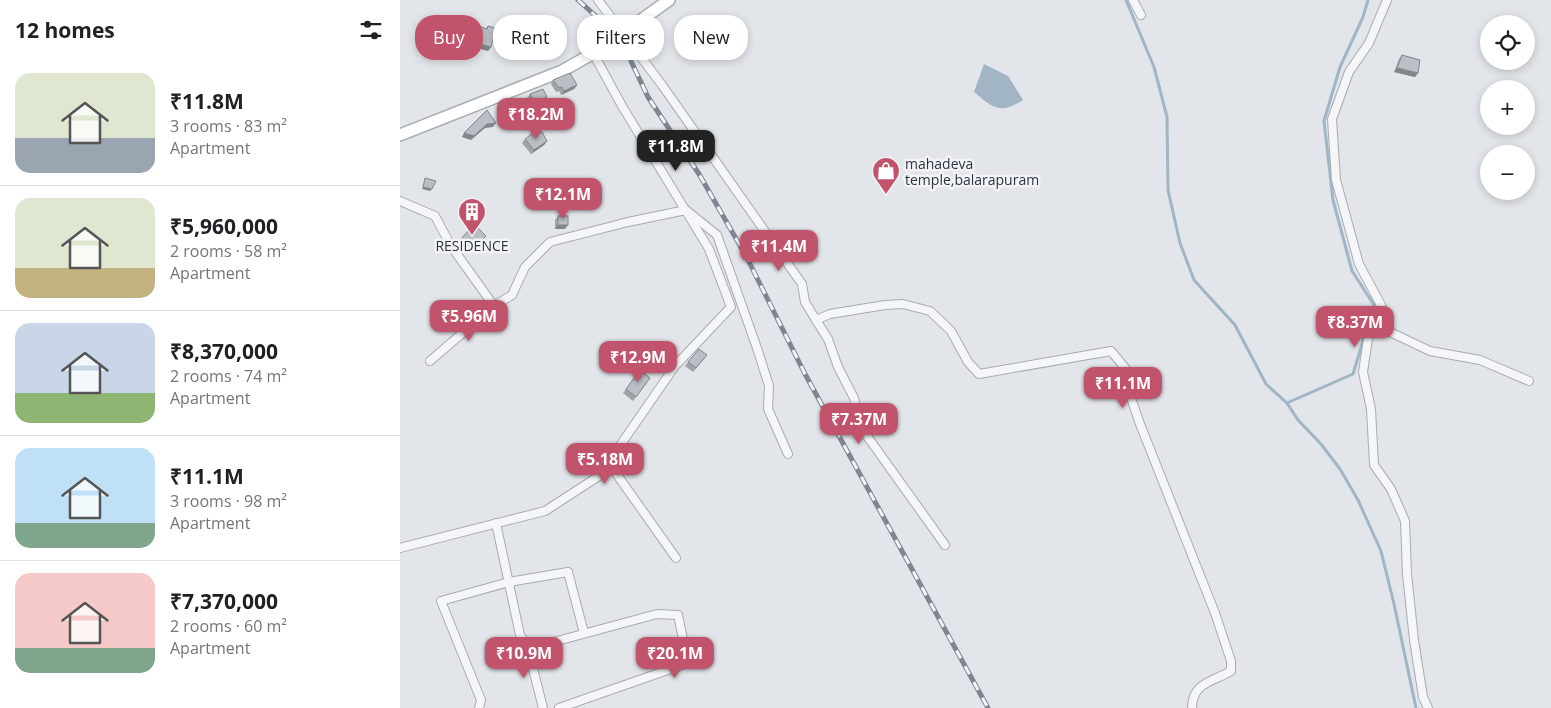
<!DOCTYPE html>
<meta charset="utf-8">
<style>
:root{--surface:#fff;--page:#f2f2f2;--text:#202124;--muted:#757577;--line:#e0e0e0;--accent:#c1546c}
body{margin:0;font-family:"Open Sans",sans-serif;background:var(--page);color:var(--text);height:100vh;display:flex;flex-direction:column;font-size:19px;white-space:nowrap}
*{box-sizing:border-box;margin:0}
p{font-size:16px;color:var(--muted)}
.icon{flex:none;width:28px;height:28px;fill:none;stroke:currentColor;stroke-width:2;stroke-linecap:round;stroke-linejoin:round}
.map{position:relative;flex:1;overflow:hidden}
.drawer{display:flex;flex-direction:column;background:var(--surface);width:400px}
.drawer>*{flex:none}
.guide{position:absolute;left:15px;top:15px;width:475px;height:45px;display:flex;gap:10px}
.controls{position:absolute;left:1080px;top:15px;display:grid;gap:10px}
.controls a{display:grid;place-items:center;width:55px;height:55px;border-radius:50%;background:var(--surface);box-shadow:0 2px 8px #0003;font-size:25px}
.price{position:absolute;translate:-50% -42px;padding:0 11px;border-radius:10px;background:var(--accent);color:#fff;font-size:16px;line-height:32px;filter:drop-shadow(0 1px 2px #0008)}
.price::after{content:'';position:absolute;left:50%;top:30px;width:15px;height:11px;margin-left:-8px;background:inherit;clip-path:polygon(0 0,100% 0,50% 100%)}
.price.current{background:#222;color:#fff}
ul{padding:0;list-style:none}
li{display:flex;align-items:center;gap:15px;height:125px;padding:0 15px}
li+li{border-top:1px solid var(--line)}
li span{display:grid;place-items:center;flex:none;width:140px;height:100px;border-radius:15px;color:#555}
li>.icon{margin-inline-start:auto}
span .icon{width:60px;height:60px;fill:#fffc;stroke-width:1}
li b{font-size:21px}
h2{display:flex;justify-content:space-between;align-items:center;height:60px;padding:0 15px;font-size:21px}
.chip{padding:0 18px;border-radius:20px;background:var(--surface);box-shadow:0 2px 8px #0003;font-size:18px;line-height:45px}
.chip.current{background:var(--accent);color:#fff}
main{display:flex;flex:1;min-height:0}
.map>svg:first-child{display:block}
</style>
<main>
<section class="drawer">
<h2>12 homes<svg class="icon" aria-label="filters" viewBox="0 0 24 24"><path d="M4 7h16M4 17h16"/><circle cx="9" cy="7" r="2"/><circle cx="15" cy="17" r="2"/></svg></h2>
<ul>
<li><span style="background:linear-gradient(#dfe7d0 65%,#9aa5b1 0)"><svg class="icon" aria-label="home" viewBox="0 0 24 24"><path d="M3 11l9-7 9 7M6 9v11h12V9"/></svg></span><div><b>₹11.8M</b><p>3 rooms · 83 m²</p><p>Apartment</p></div></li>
<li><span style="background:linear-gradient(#dfe7d0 70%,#c2b280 0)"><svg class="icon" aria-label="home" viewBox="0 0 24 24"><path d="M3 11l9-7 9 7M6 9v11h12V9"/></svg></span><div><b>₹5,960,000</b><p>2 rooms · 58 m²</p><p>Apartment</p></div></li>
<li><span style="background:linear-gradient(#c9d6e8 70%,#8fb573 0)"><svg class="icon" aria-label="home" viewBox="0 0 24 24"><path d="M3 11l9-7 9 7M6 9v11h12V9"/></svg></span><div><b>₹8,370,000</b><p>2 rooms · 74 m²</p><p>Apartment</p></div></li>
<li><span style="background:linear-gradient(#bfe0f5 75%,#7fa58c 0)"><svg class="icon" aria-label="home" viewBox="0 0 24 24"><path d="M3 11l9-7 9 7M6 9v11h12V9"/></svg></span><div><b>₹11.1M</b><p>3 rooms · 98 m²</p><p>Apartment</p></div></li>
<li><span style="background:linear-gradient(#f6c9c9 75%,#7fa58c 0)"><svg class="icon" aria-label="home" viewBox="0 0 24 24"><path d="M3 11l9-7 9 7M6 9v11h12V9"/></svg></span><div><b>₹7,370,000</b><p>2 rooms · 60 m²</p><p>Apartment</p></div></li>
</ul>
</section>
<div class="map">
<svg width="1151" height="708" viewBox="0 0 1151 708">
<rect width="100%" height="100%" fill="#e2e5e9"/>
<path fill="#a1b5c5" d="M584,64L608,76L623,100C600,115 593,108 574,92Z"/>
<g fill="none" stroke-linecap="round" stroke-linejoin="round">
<g stroke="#a1b5c5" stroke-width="3">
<polyline points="726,0 754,67 767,117 768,190 780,243 794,280 835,325 866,384 887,403 898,420 921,444 940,469 958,500 981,551 994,604 1016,708"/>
<polyline points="887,403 953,374 974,305 952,271 933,200 924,121 940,67 963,17 968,0"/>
</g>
<defs>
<g id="street">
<path d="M198,0L262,85L402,284L405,302L416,320L430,314L485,305L503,304L530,311L551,331L568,362L579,374L711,351L726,369L728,389L740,424L815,613L831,661V671C812,682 792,683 792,708"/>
<polyline points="733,0 741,15"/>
<polyline points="987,0 969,43 949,72 932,119 936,180 947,220 959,264 981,305 968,339 963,372 971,409 974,465 991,489 1005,521 1007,574 1014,640 1023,697 1028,708"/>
<polyline points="0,201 35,216 51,246 94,306 112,295 125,267 150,242 228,222 286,210 317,235 358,351 369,386 368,409 388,454"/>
<polyline points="416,320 428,339 438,367 454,398 462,429 545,545"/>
<polyline points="973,324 1030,351 1080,360 1129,381"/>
<polyline points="30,361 94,306"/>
<polyline points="208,462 276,558"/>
<polyline points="96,523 120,635 127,645 146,644 257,614 278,615 288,663 159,708"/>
<polyline points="0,548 145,511 199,476 275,366 331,307 309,249 222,106 193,53"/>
<polyline points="127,645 143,708"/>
<polyline points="79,708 81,700 41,601 109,582 168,572 184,633"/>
</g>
<polyline id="secondary" points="0,135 162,71 220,38 223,33 269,0"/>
</defs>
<use href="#street" stroke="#a8acb3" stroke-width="10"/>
<use href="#secondary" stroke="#a8acb3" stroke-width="14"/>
<use href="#street" stroke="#f4f6f8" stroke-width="8"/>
<use href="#secondary" stroke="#fff" stroke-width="11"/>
<defs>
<polyline id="rail" points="178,0 220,38 248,97 299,174 346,256 405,374 588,708"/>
</defs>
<use href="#rail" stroke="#7d8691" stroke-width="5"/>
<use href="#rail" stroke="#f2f4f7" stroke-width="3" stroke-dasharray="9" stroke-linecap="butt"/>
</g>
<g fill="#a0a4a9">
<polygon points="78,26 86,29 88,26 91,47 88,51 74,47 76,39 73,38 75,30"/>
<polygon points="128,38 149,41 140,54 125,42"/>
<polygon points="1002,55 1015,77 994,72 999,59"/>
<polygon points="153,80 177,85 174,89 161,95 159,91 156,92 151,84"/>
<polygon points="130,94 147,97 144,101 132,107 127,98"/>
<polygon points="125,139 147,141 144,145 131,154 122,143"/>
<polygon points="158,216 165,229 155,229 155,220"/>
<polygon points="61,239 83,240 70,253 58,243"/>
<polygon points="307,355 293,372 285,366 288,362"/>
<polygon points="240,370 250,378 233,401 223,393"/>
</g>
<g fill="#82868a">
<polygon points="76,34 79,35 76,39 73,38"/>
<polygon points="76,43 91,47 88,51 74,47"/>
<polygon points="997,68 1018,73 1015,77 994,72"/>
<polygon points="177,85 174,89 161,95 164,91"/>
<polygon points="147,97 144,101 132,107 135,103"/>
<polygon points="96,123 93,127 85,128 71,140 62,137 64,133 87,124"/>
<polygon points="147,141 144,145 131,154 134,150"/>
<polygon points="23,187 32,189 30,191 22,189"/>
<polygon points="158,225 168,225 165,229 155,229"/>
<polygon points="86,236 83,240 70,253 73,249"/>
</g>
<g fill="#babfc5" stroke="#82868a">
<polygon points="78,26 87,29 88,26 96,28 91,47 76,43 79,35 76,34"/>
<polygon points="136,28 149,41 143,50 128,38"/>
<polygon points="1002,55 1020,60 1018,73 997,68"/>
<polygon points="170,73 177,85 164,91 162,87 159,88 153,80"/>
<polygon points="143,89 147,97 135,103 130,94"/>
<polygon points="87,110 96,123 87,124 74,136 64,133"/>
<polygon points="137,130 139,132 142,132 147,141 134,150 125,139"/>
<polygon points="25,178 36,181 32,189 23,187"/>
<rect x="158" y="216" width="10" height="9"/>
<polygon points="76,222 78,228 86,236 73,249 61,239"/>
<polygon points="299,349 307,355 296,368 288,362"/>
<polygon points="240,370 250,378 236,397 226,389"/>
</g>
<defs>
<symbol id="shop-pin" viewBox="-11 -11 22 30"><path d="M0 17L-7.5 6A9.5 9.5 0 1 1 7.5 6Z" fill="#c1546c" stroke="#f2f4f7"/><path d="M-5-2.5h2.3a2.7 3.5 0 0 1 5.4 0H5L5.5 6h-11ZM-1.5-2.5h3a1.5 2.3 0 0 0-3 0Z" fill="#fff"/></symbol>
<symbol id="building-pin" viewBox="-11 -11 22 30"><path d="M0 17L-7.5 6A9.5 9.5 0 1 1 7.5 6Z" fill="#c1546c" stroke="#f2f4f7"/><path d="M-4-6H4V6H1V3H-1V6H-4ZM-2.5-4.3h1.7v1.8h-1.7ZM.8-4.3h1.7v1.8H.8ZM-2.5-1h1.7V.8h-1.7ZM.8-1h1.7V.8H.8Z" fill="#fff"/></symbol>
</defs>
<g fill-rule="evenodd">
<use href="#shop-pin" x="470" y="155" width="32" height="43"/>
<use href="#building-pin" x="56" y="196" width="32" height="43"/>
</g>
<g text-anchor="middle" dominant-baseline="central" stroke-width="5" stroke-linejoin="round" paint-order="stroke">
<g font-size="14" fill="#2c343f" stroke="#f2f4f7" text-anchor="start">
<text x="505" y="163">mahadeva<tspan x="505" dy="16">temple,balarapuram</tspan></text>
<text x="72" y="245" text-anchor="middle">RESIDENCE</text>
</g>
</g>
</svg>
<div class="controls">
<a><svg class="icon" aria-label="locate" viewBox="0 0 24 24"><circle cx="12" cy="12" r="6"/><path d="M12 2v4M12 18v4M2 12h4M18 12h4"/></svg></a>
<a>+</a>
<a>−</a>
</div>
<b class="price" style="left:136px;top:140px">₹18.2M</b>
<b class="price current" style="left:276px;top:172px">₹11.8M</b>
<b class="price" style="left:163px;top:220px">₹12.1M</b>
<b class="price" style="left:379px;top:272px">₹11.4M</b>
<b class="price" style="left:69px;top:342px">₹5.96M</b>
<b class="price" style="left:955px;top:348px">₹8.37M</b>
<b class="price" style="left:238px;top:383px">₹12.9M</b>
<b class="price" style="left:723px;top:409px">₹11.1M</b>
<b class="price" style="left:459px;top:445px">₹7.37M</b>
<b class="price" style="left:205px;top:485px">₹5.18M</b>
<b class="price" style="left:124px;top:679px">₹10.9M</b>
<b class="price" style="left:275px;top:679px">₹20.1M</b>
<div class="guide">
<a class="chip current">Buy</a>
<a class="chip">Rent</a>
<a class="chip">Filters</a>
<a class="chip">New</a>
</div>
</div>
</main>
